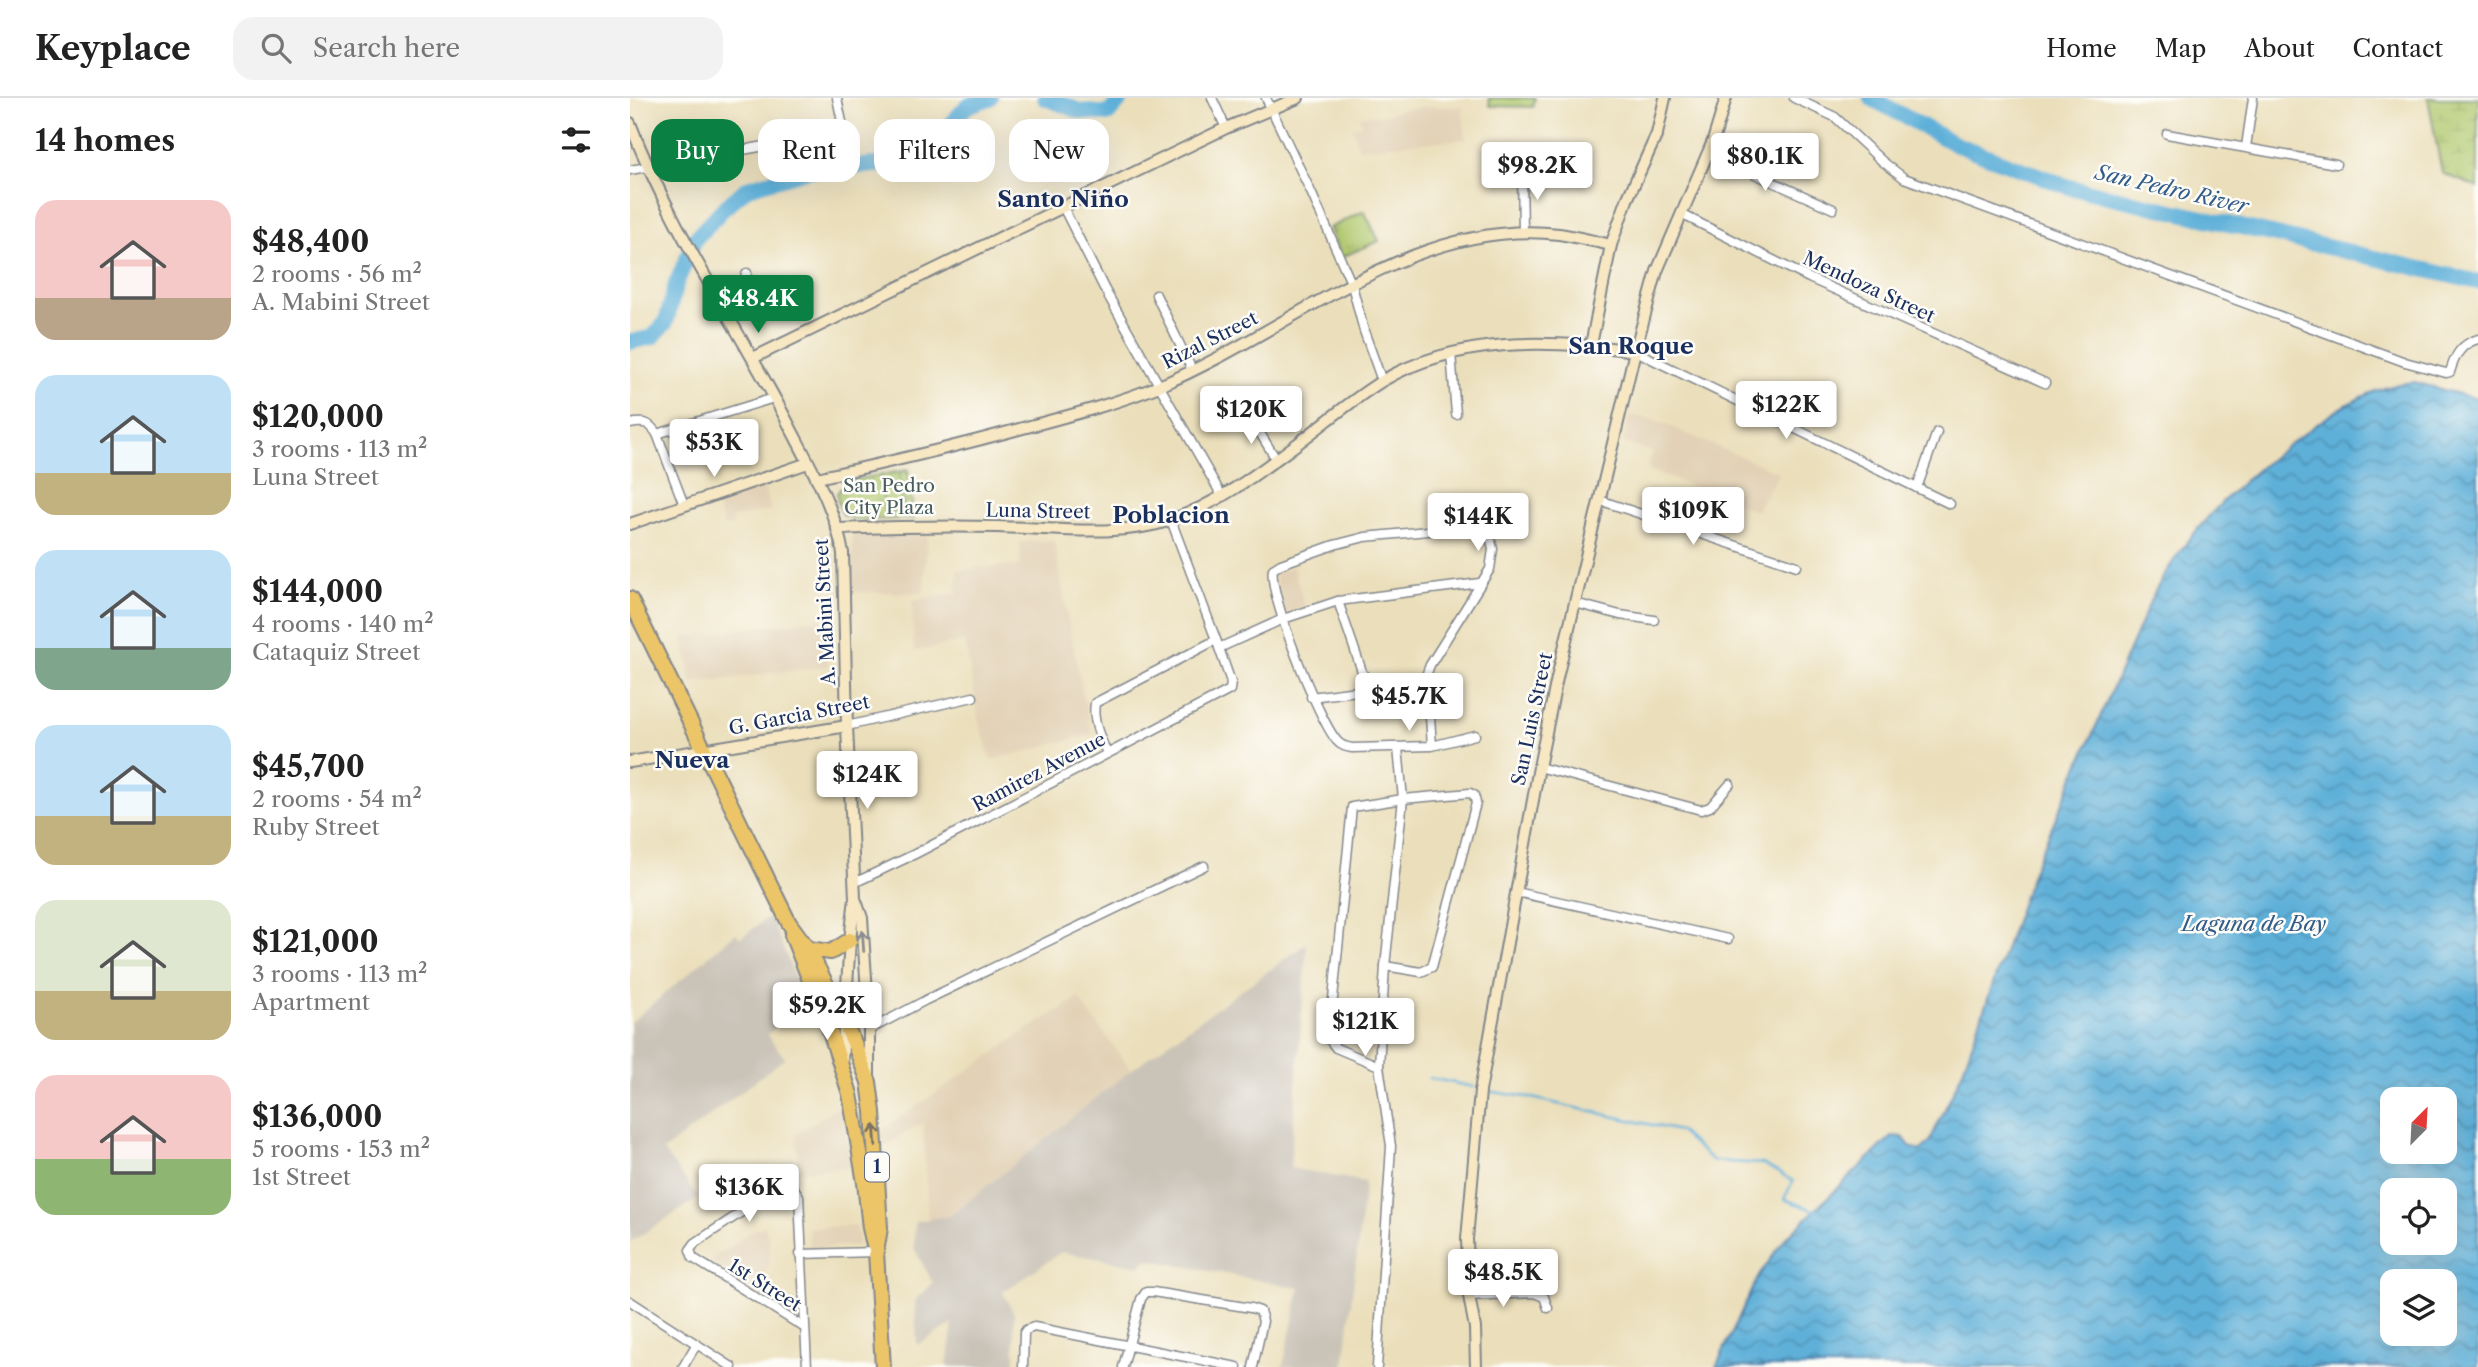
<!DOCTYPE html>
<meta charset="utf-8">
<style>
:root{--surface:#fff;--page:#f2f2f2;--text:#222;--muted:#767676;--line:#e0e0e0;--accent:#0b8043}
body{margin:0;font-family:"Libre Caslon Text",serif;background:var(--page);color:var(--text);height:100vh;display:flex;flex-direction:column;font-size:26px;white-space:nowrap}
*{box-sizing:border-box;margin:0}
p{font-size:23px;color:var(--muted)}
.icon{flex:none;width:38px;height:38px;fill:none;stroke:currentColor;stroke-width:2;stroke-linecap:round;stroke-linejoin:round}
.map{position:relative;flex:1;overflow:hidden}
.drawer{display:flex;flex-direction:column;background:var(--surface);width:630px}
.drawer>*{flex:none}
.top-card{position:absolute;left:21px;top:21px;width:665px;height:63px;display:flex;gap:14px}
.needle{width:46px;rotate:24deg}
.controls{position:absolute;left:1750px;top:989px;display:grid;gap:14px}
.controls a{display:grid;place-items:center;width:77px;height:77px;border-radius:14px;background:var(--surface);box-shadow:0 7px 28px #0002;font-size:35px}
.price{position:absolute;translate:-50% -60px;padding:0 16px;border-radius:7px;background:#fff;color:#222;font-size:23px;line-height:46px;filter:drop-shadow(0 2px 4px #0008)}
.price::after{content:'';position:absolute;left:50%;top:42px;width:21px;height:16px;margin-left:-10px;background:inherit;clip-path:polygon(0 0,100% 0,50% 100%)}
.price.active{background:var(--accent);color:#fff}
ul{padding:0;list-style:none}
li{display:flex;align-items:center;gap:21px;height:175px;padding:0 35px}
li span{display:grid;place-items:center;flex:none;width:196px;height:140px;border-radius:21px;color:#555}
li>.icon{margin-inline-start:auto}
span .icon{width:84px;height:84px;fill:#fffc;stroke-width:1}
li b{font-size:30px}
h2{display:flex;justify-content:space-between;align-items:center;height:84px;padding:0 35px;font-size:30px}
.tag{padding:0 24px;border-radius:21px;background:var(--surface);box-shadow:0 7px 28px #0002;font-size:24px;line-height:63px}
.tag.active{background:var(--accent);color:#fff}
header{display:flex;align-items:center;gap:42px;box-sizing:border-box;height:98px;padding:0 35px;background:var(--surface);border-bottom:2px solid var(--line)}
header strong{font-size:33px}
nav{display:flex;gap:38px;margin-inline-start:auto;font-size:24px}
.search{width:490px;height:63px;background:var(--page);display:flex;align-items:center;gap:18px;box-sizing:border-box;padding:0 24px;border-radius:21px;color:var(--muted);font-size:26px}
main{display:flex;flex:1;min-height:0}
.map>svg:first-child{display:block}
</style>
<header>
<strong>Keyplace</strong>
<div class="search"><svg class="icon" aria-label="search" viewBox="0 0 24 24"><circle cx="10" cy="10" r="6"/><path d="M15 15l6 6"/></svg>Search here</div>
<nav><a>Home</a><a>Map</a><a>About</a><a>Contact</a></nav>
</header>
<main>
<section class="drawer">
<h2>14 homes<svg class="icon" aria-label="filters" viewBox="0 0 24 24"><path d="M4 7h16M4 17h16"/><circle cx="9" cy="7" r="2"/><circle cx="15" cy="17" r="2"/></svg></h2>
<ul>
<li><span style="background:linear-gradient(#f6c9c9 70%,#b9a48a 0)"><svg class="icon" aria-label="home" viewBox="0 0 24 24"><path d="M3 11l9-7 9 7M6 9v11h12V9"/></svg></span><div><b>$48,400</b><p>2 rooms · 56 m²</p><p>A. Mabini Street</p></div></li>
<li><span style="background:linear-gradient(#bfe0f5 70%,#c2b280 0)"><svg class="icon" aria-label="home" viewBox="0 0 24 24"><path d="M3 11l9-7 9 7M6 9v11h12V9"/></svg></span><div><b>$120,000</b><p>3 rooms · 113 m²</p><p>Luna Street</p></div></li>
<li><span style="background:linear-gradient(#bfe0f5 70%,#7fa58c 0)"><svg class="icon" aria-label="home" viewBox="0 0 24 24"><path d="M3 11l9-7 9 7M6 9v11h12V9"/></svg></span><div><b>$144,000</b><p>4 rooms · 140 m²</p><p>Cataquiz Street</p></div></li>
<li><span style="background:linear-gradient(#bfe0f5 65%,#c2b280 0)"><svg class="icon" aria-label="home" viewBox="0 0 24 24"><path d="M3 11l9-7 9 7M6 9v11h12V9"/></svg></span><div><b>$45,700</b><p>2 rooms · 54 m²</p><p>Ruby Street</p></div></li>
<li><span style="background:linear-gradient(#dfe7d0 65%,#c2b280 0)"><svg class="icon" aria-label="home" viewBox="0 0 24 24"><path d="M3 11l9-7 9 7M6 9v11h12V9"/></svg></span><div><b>$121,000</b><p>3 rooms · 113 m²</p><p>Apartment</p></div></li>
<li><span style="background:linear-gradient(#f6c9c9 60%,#8fb573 0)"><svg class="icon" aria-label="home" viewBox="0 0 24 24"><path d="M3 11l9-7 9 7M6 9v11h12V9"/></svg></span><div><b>$136,000</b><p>5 rooms · 153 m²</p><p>1st Street</p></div></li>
</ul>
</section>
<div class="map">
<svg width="1848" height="1269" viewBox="0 0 1848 1269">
<defs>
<pattern id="grass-tufts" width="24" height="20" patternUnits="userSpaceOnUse" patternTransform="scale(1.75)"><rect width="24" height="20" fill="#afc76c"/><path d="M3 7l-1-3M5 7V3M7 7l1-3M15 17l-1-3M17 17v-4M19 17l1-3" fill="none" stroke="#96ab60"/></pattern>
<pattern id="wetland-marsh" width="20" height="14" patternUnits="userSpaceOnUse" patternTransform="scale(1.75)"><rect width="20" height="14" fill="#afc76c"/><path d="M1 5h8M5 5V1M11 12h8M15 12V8" fill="none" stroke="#96ab60"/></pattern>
<pattern id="park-dots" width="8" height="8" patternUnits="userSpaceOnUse" patternTransform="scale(1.75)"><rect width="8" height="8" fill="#afc76c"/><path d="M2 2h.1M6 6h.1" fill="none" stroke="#96ab60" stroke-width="1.8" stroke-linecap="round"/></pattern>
<pattern id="water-waves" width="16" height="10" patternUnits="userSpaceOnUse" patternTransform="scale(1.75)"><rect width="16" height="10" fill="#5eb0d9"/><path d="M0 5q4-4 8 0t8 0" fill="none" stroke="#4d90b3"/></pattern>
</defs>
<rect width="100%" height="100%" fill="#fdfcf7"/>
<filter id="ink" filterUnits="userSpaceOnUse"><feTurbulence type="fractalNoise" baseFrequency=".0143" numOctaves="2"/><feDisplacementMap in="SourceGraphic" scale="14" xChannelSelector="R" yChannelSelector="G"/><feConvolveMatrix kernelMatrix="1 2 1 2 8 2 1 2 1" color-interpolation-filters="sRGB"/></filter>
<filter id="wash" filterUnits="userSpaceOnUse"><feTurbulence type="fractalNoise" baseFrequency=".00686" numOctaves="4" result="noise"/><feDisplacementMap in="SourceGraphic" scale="28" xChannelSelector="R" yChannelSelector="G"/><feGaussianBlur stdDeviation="1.57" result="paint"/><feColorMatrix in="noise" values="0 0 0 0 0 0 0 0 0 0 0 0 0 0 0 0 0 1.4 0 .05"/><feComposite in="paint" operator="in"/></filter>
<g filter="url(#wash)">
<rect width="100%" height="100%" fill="#ebdfbb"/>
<g fill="#e2d1b6">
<polygon points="794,9 832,9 836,41 728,50 722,29 732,27 730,18 755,17 773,11"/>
<polygon points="1000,317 1025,322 1149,375 1126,413 1017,371 1022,354 993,344"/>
<polygon points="134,389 141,412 102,420 104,427 94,429 86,403"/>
<polygon points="222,435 298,437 293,495 223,494"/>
<polygon points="424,443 443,548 462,636 361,662 349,624 335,543 284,554 282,502 327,495 328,472 390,467 390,444"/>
<polygon points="663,469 675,509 655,515 644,475"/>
<polygon points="191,521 198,568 62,585 53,539"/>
<polygon points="448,900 501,972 320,1118 298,1122 293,1024 252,1049 251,1033 400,930"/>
<polygon points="212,1006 222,1069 169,1073 166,1036"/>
<polygon points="135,1128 139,1141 140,1166 127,1190 80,1163 123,1132"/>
<polygon points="227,1128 228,1147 180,1150 178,1130"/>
</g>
<g fill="#cac3b8">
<polygon points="140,818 175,904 137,937 155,960 33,1053 69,1100 0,1144 0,925 106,835 110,840"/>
<polygon points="677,845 660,1070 735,1084 714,1269 653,1269 670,1190 516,1161 510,1168 431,1154 373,1194 384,1216 385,1269 317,1269 323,1226 287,1247 285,1203 303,1185 284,1150 285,1123 320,1118 501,972"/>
</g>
<g fill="url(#grass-tufts)" stroke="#657b65" stroke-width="2">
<polygon points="859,0 905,0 903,9 860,8"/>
<polygon points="734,113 749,143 712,159 699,130"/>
</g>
<polygon fill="url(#wetland-marsh)" stroke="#657b65" stroke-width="2" points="1798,0 1848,0 1848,90 1812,75"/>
<polygon fill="url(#park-dots)" stroke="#657b65" stroke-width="2" points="278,372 284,421 226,422 213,417 208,406 207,395 217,383"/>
<polygon fill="#afc76c" stroke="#657b65" stroke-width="2" points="269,374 274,412 255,414 250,377"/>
<path fill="url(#water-waves)" stroke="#3c709c" stroke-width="2" fill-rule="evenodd" d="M1784,284L1848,301V1269H1086L1126,1182L1154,1142L1262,1038L1273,1039L1280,1048L1290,1053L1299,1045L1331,977L1402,775L1523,497C1560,428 1615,377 1679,332C1710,309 1745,287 1784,284ZM1762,1001H1815V1054H1762ZM1762,1092H1815V1144H1762ZM1762,1183H1815V1236H1762Z"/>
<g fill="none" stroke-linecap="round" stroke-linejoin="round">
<g stroke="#5eb0d9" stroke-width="2.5">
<polyline points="799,980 844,989"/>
<polyline points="857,993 897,999 1049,1033 1083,1063 1133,1066 1163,1083 1154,1101 1186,1113"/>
</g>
<g stroke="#5eb0d9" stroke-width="16">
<polyline points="415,0 450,13 478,16 492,0"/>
<polyline points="1241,0 1325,46 1439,89 1848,184"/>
<polyline points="0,244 23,239 36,224 46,186 65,141 92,112 117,90 179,72 245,67 281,61 312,36 337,8 360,0"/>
</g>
</g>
</g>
<g filter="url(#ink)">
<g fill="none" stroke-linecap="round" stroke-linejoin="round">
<defs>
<g id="street">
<polyline points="207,0 212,24"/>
<polyline points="582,0 596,30"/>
<polyline points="636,0 681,94 722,187 734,233 752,283"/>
<path d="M1164,0L1205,19L1252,63L1274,80L1775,264L1816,275L1820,274C1825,257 1831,246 1848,241"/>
<polyline points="1537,36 1706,66"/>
<polyline points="1616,49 1623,0"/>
<polyline points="1078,55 1203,111"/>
<polyline points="0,72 135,48"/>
<polyline points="892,73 893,135"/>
<polyline points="433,109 475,192 592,398"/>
<polyline points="1051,116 1179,180 1415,285"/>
<polyline points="526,197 562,272"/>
<polyline points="97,214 117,175"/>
<polyline points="1005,253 1320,406"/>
<polyline points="821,255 826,316"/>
<polyline points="620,319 646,361"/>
<path d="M0,326C14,323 19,324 27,336L54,407"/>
<polyline points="27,336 144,300"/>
<polyline points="1287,390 1307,334"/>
<polyline points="969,402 1167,468"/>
<polyline points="541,422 588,547"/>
<polyline points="708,503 738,591"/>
<polyline points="945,505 990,517 1024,522"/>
<polyline points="681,599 796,584"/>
<polyline points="217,628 343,599"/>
<path d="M802,648L797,575L800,567L860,471L863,451L859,435L851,430L840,429L735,439L704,447L651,466L643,471C638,496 689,623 707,643C711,648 716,649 722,650L802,648L845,637"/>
<path d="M477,655C470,640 462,622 465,605L586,542"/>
<polyline points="909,669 1071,712 1080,709 1100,686"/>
<polyline points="224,785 285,756 600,592 601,584 589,550 653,521 708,503 850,485"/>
<polyline points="886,794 1098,841"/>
<polyline points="239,932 296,902 574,768"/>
<polyline points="749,968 706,950 699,941 722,709 773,701 840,695 844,697 846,705 802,869 791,874 755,868"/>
<polyline points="170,1156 246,1154"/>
<polyline points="839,1198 904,1195 914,1199 918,1210"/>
<polyline points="0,1203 102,1269"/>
<polyline points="175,1230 63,1160 60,1152 65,1145 151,1088 163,1089 169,1098 177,1269"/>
<polyline points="53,1269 66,1247"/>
<polyline points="393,1269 394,1235 396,1232 404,1229 607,1269"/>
<polyline points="493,1269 511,1201 516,1194 523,1194 621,1210 630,1213 633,1223 623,1269"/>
<polyline points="747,1269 761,1048 749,968 755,868 773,701 768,650"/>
</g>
<g id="secondary">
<path d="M0,25C40,130 105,224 157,323C179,366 204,407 213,455L217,628L225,800L220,842L212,964"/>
<polyline points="961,247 981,147 997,102 1027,36 1035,0"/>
<polyline points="123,260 433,109 596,30 668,0"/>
<path d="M187,380C256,365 324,349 393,330C438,318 485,306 529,288C657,235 783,118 929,136C947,139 964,143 981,147"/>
<polyline points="0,426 178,365"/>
<path d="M209,431C262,429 314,428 367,429C423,430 487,440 541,422C588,406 628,375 667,346C695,325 723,301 752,283C828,238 920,242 1005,253"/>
<polyline points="0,664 217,628"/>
<polyline points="226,803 232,820 239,925 239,978"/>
<polyline points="846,1269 845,1230 839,1198 837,1141 850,993 909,669 927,580 1005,253 1027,173 1083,43 1096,0"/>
</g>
<g id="highway">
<polyline points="0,501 159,825 178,851 199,892 224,945 239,984 243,1014 250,1130 246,1154 253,1269"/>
<polyline points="162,837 199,930 220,996 235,1085 240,1130 244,1147"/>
<polyline points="178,851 201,854 220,842"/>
</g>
</defs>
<use href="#street" stroke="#83878c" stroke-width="11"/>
<use href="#secondary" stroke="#83878c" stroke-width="14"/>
<use href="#highway" stroke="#83878c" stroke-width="18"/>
<use href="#street" stroke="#fff" stroke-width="8"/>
<use href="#secondary" stroke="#f7e8c3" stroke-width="10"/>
<use href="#highway" stroke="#ecc569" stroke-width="14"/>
</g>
<defs><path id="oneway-shaft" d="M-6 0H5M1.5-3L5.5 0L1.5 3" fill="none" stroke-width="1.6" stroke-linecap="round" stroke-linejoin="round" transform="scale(1.75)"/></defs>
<use stroke="#898c90" href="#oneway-shaft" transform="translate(233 843) rotate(-94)"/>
<use stroke="#797263" href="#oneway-shaft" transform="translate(245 1037) rotate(-94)"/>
</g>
<g text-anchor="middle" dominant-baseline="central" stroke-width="5" stroke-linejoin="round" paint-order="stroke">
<rect fill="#fdfcf7" stroke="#5f6c8c" stroke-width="2" x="235" y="1054.5" width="24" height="29" rx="5"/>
<g font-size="18" font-weight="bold" fill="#1b2f5e">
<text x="247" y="1069">1</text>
</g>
<g font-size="19" fill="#1b2f5e" stroke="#fdfcf7">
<text transform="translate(1239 189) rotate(25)">Mendoza Street</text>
<text transform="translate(580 242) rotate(-27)">Rizal Street</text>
<text transform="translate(408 413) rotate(1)">Luna Street</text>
<text transform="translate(195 514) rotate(-93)">A. Mabini Street</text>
<text transform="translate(169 617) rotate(-11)">G. Garcia Street</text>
<text transform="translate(902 621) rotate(-78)">San Luis Street</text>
<text transform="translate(409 674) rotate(-28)">Ramirez Avenue</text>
<text transform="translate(135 1187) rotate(32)">1st Street</text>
</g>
<g font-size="19" fill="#475d62" stroke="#fdfcf7">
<text x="259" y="387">San Pedro<tspan x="259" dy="22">City Plaza</tspan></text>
</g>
<g font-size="21" font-style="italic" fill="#325c89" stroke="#fdfcf7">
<text transform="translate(1542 91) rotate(13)">San Pedro River</text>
<text x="1624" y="825">Laguna de Bay</text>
</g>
<g font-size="23" font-weight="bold" fill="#1b2f5e" stroke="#fdfcf7">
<text x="433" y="101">Santo Niño</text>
<text x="1001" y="248">San Roque</text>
<text x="541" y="417">Poblacion</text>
<text x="62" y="662">Nueva</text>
</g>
</g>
</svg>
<div class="controls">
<a><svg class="needle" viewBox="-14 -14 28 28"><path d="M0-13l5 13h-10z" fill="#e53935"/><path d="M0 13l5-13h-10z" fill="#767676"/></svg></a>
<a><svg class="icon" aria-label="locate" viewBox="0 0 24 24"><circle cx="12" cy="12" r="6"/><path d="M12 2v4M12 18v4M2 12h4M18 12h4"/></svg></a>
<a><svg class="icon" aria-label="layers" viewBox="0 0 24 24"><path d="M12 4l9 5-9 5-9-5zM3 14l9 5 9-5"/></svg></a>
</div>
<b class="price" style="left:1135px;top:95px">$80.1K</b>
<b class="price" style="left:907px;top:104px">$98.2K</b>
<b class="price active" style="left:128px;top:237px">$48.4K</b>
<b class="price" style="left:1156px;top:343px">$122K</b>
<b class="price" style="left:621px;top:348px">$120K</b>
<b class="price" style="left:84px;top:381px">$53K</b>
<b class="price" style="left:1063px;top:449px">$109K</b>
<b class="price" style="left:848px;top:455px">$144K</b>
<b class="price" style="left:779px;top:635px">$45.7K</b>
<b class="price" style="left:237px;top:713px">$124K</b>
<b class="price" style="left:197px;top:944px">$59.2K</b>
<b class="price" style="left:735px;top:960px">$121K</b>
<b class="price" style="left:119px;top:1126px">$136K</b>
<b class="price" style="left:873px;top:1211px">$48.5K</b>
<div class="top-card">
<a class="tag active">Buy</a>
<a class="tag">Rent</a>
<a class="tag">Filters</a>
<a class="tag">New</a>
</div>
</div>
</main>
